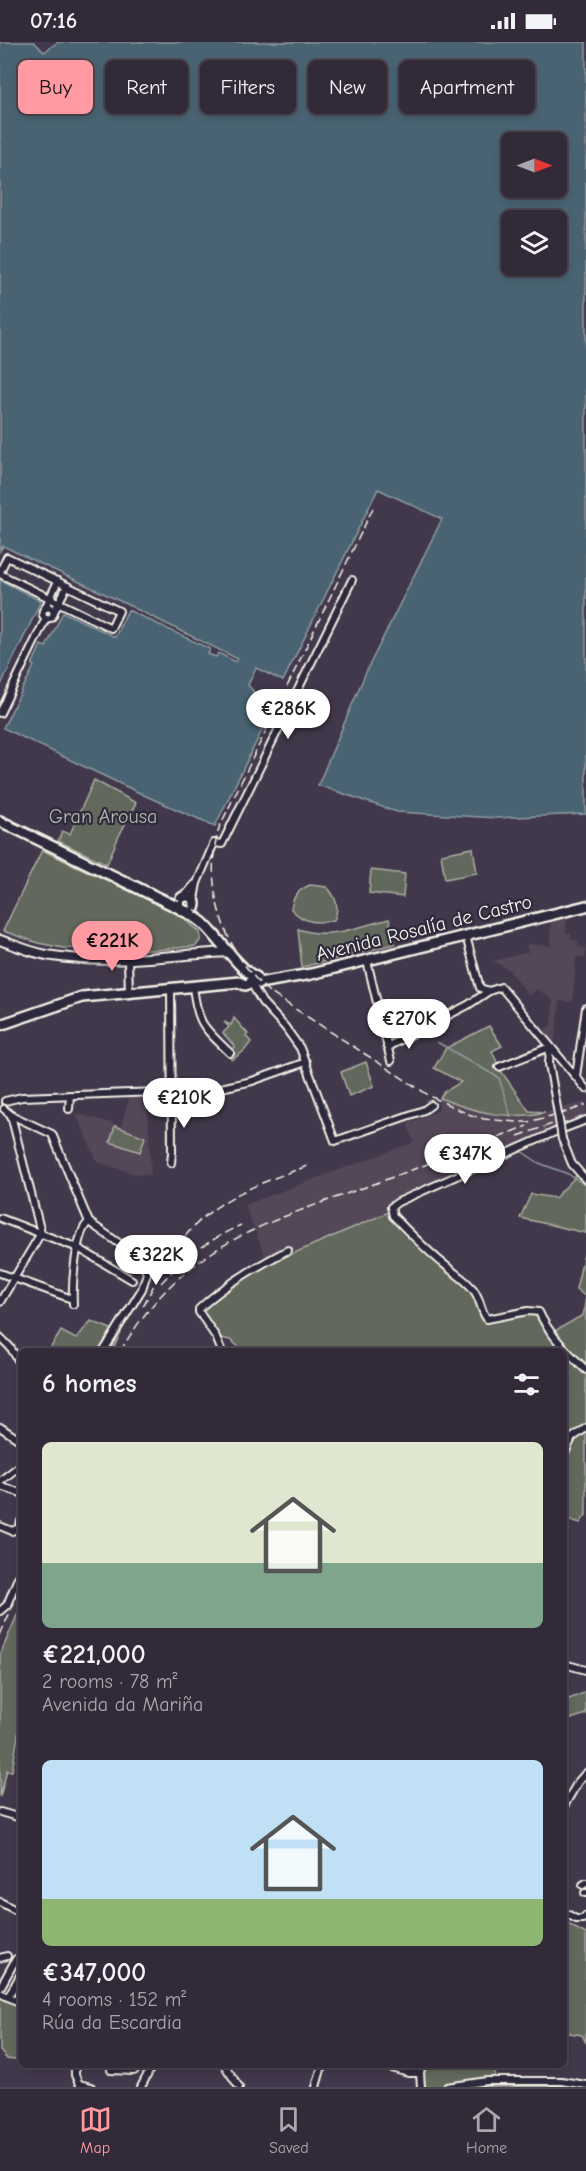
<!DOCTYPE html>
<meta charset="utf-8">
<style>
:root{--surface:#322a38;--page:#3d3643;--text:#f1f3f6;--muted:#a8a7ae;--line:#4d4653;--accent:#ff9aa2}
body{margin:0;font-family:"Comic Neue",sans-serif;background:var(--page);color:var(--text);height:100vh;display:flex;flex-direction:column;font-size:22px;white-space:nowrap}
*{box-sizing:border-box;margin:0}
p{font-size:20px;color:var(--muted)}
.icon{flex:none;width:33px;height:33px;fill:none;stroke:currentColor;stroke-width:2;stroke-linecap:round;stroke-linejoin:round}
.map{position:relative;flex:1;overflow:hidden}
.panel{position:absolute;left:18px;top:1306px;width:549px;height:720px;display:flex;flex-direction:column;background:var(--surface);border-radius:9px;box-shadow:0 3px 9px #0003,0 0 0 2px var(--line)}
.panel>*{flex:none}
.hud{position:absolute;left:18px;top:18px;width:550px;height:54px;display:flex;gap:12px}
.needle{width:39px;rotate:90deg}
.controls{position:absolute;left:501px;top:90px;display:grid;gap:12px}
.controls a{display:grid;place-items:center;width:66px;height:66px;border-radius:9px;background:var(--surface);box-shadow:0 3px 9px #0003,0 0 0 2px var(--line);font-size:30px}
.price{position:absolute;translate:-50% -51px;padding:0 14px;border-radius:21px;background:#fff;color:#222;font-size:20px;line-height:39px;filter:drop-shadow(0 2px 3px #0008)}
.price::after{content:'';position:absolute;left:50%;top:36px;width:18px;height:14px;margin-left:-9px;background:inherit;clip-path:polygon(0 0,100% 0,50% 100%)}
.price.active{background:var(--accent);color:#111}
ul{padding:0;list-style:none}
li{display:grid;align-content:center;gap:12px;height:318px;padding:0 24px}
li span{display:grid;place-items:center;height:186px;border-radius:9px;color:#555}
li>.icon{margin-inline-start:auto}
span .icon{width:108px;height:108px;fill:#fffc;stroke-width:1}
li b{font-size:26px}
h2{display:flex;justify-content:space-between;align-items:center;height:72px;padding:0 24px;font-size:26px}
.chip{padding:0 21px;border-radius:9px;background:var(--surface);box-shadow:0 3px 9px #0003,0 0 0 2px var(--line);font-size:21px;line-height:54px}
.chip.active{background:var(--accent);color:#111}
.status{display:flex;justify-content:space-between;align-items:center;height:42px;padding:0 30px;background:var(--surface);direction:ltr}
.status svg{height:16px;fill:currentColor}
.dock{display:flex;justify-content:space-around;align-items:center;height:84px;border-top:2px solid var(--line);background:var(--surface);font-size:16px;color:var(--muted)}
.dock a{display:grid;justify-items:center;gap:3px}
.dock .active{color:var(--accent)}
.map>svg:first-child{display:block}
</style>
<div class="status"><b>07:16</b><svg viewBox="0 0 49 12"><path d="M0 12V9h3v3zM5 12V6h3v6zM10 12V3h3v9zM15 12V0h3v12zM26 1h20v11H26zM47 4h2v5h-2z"/></svg></div>
<div class="map">
<svg width="586" height="2045" viewBox="0 0 586 2045">
<rect width="100%" height="100%" fill="#42384b"/>
<filter id="ink" filterUnits="userSpaceOnUse"><feTurbulence type="fractalNoise" baseFrequency=".0167" numOctaves="2"/><feDisplacementMap in="SourceGraphic" scale="12" xChannelSelector="R" yChannelSelector="G"/><feConvolveMatrix kernelMatrix="1 2 1 2 8 2 1 2 1" color-interpolation-filters="sRGB"/></filter>
<g filter="url(#ink)">
<g fill="#524658">
<polygon points="567,869 566,891 571,892 571,898 578,898 578,904 586,907 586,915 576,915 573,960 560,959 555,997 552,1003 541,992 552,982 553,958 537,947 529,954 509,928 493,919 528,910 526,902 551,904 550,873"/>
<polygon points="147,1055 151,1133 135,1132 97,1120 76,1071 121,1084 129,1056"/>
<polygon points="440,1056 500,1074 525,1075 586,1060 586,1081 437,1142 399,1160 391,1169 269,1223 244,1163 414,1100 407,1081 438,1069"/>
</g>
<g fill="#62695c" stroke="#abada2" stroke-width="1.5">
<polygon points="94,738 136,761 118,796 107,822 58,799 62,789 70,792"/>
<polygon points="473,806 477,831 445,837 441,812"/>
<polygon points="42,808 155,861 181,874 200,890 201,897 196,904 156,908 63,906 38,901 3,889"/>
<polygon points="371,828 405,832 403,855 369,851"/>
<path d="M310,843L327,845C336,855 340,865 334,878C316,882 304,881 291,867C293,854 298,848 310,843Z"/>
<path d="M389,877L395,902L302,925L298,887C331,898 357,885 389,877Z"/>
<polygon points="234,976 248,992 246,994 251,1000 244,1009 232,1018 230,1016 235,1012 232,1008 235,1005 223,991 229,985 224,980 231,983"/>
<path d="M489,984L502,1004L492,1009L501,1029L529,1069L545,1070C509,1079 474,1070 440,1056L444,1050L461,1040L434,1026L446,1006Z"/>
<polygon points="366,1020 374,1044 349,1054 341,1030"/>
<polygon points="115,1084 145,1095 140,1110 110,1100"/>
<polygon points="579,1131 586,1138 586,1191 520,1176 531,1152 555,1156"/>
<polygon points="391,1169 393,1174 466,1239 487,1277 539,1270 549,1289 555,1289 583,1273 586,1255 576,1247 586,1204 586,1473 580,1481 564,1476 564,1310 244,1309 230,1298 216,1295 199,1267 267,1219 269,1222"/>
<polygon points="91,1279 121,1291 112,1309 48,1310 61,1289 76,1297"/>
<polygon points="21,1564 21,1676 12,1729 7,1728 0,1755 0,1613"/>
<polygon points="586,1650 586,1672 568,1678 564,1659"/>
<polygon points="564,1880 586,1892 586,2001 582,1993 564,1990"/>
<polygon points="0,1954 21,1964 21,2019 7,2017 0,2009"/>
<polygon points="422,2024 497,2024 493,2039 561,2039 586,2045 421,2045"/>
</g>
<g fill="#4a6372" stroke="#8e9ca1" stroke-width="1.5" fill-rule="evenodd">
<path d="M0,0H34L44,10L58,0H586V772L497,776L397,770L318,743L366,630L442,477L378,447L283,639L256,626L248,643L271,670L215,784L148,755L3,686L34,624L32,623L41,603L46,605L63,570L115,595L128,568L210,607L208,612L216,615L218,611L236,620L238,617L122,560L3,504L0,509ZM512,100H556V146H512ZM512,178H556V224H512Z"/>
<polygon points="0,538 41,559 0,645"/>
</g>
<g fill="none" stroke-linecap="round" stroke-linejoin="round">
<g stroke="#8e9ca1" stroke-width="1.5">
<polyline points="437,1000 499,1036 511,1075"/>
<polyline points="521,1109 539,1121 568,1132 586,1144"/>
</g>
<defs>
<g id="minor">
<polyline points="0,530 7,515 119,569 111,586 0,532"/>
<circle cx="48" cy="571" r="5.5"/>
<polyline points="45,566 58,539"/>
<polyline points="54,570 67,544"/>
<polyline points="0,671 46,576"/>
<polyline points="185,854 194,843"/>
<polyline points="194,857 197,841 214,801 222,802 352,538"/>
<polyline points="466,894 480,946 489,949 501,945 586,1047"/>
<polyline points="128,918 129,950"/>
<polyline points="367,919 391,1019"/>
<polyline points="251,941 262,960 285,985 300,1006 335,1099 424,1068 431,1063"/>
<path d="M193,945C198,983 203,985 230,1011"/>
<polyline points="387,1005 468,963 489,949"/>
<polyline points="499,1025 550,1005 549,1022 557,1066"/>
<polyline points="576,1034 586,966"/>
<polyline points="5,1059 22,1055 212,1048 252,1039 306,1020"/>
<polyline points="4,1067 11,1073 52,1092 89,1180 137,1214 142,1220 147,1231 142,1247 103,1310"/>
<polyline points="69,1067 70,1053"/>
<path d="M586,1078L555,1090L398,1160L391,1165L393,1174C410,1191 426,1208 445,1223C455,1232 464,1236 473,1247C481,1257 480,1268 487,1277L528,1269L539,1270C549,1293 568,1310 586,1328"/>
<polyline points="562,1097 572,1122 586,1138"/>
<polyline points="171,1121 172,1111 171,947"/>
<polyline points="0,1176 78,1206 132,1238"/>
<polyline points="0,1231 72,1257"/>
<polyline points="0,1260 41,1191 11,1073"/>
<path d="M73,1262C72,1244 75,1190 89,1180"/>
<polyline points="0,1295 10,1305 21,1323"/>
<path d="M222,1310L216,1295L199,1270V1267C223,1244 259,1223 288,1208"/>
<polyline points="0,1385 21,1399"/>
<polyline points="564,1413 572,1396 586,1386"/>
<polyline points="0,1439 21,1423"/>
<polyline points="0,1444 21,1451"/>
<polyline points="0,1484 12,1489 19,1486 21,1479"/>
<polyline points="0,1569 7,1563 21,1528"/>
<polyline points="564,1622 586,1628"/>
<polyline points="564,1764 578,1740 586,1731"/>
<polyline points="0,1770 21,1776"/>
<polyline points="583,1843 586,1841"/>
<polyline points="585,1851 586,1851"/>
<polyline points="0,1860 21,1871"/>
<polyline points="564,1870 576,1877 583,1877 586,1874"/>
<polyline points="0,1916 7,1914"/>
<polyline points="0,1946 16,1917"/>
<polyline points="0,1951 21,1961"/>
<polyline points="8,1955 21,1932"/>
<polyline points="75,2024 75,2033 79,2042 91,2045"/>
<polyline points="225,2024 239,2045"/>
<polyline points="385,2024 408,2031 420,2031"/>
<polyline points="111,2028 134,2029 140,2024"/>
<polyline points="141,2045 152,2024"/>
<polyline points="316,2045 322,2024"/>
<polyline points="421,2045 420,2031 422,2024"/>
<polyline points="447,2045 487,2039 561,2039 586,2043"/>
</g>
<path id="tertiary" d="M0,898C17,904 35,912 53,914C112,923 170,913 229,910"/>
<g id="primary">
<polyline points="0,779 183,868"/>
<circle cx="187" cy="862" r="8"/>
<path d="M185,869C191,873 199,877 204,882C219,896 241,930 256,935"/>
<polyline points="252,940 259,941 311,932 586,864"/>
<polyline points="0,983 82,955 239,940 245,943 251,941 252,935"/>
</g>
</defs>
<use href="#minor" stroke="#f4f1e8" stroke-width="10"/>
<use href="#tertiary" stroke="#f4f1e8" stroke-width="12"/>
<use href="#primary" stroke="#f4f1e8" stroke-width="14"/>
<use href="#minor" stroke="#2f2a3d" stroke-width="6"/>
<use href="#tertiary" stroke="#2f2a3d" stroke-width="8"/>
<use href="#primary" stroke="#2f2a3d" stroke-width="9"/>
<g stroke="#f4f1e8" stroke-width="1.5" stroke-dasharray="9 4.5" stroke-linecap="butt">
<path d="M373,466L219,786C202,844 224,910 269,950L430,1054L468,1072L484,1077L517,1080H528L566,1070"/>
<polyline points="0,774 180,859 201,871 225,895"/>
<polyline points="558,1073 586,1063"/>
<polyline points="518,1094 558,1080"/>
<path d="M161,1241C184,1216 210,1197 241,1183"/>
<path d="M143,1264C152,1248 159,1231 169,1216C206,1159 247,1146 307,1124"/>
<path d="M120,1310C183,1201 264,1182 374,1142C426,1123 476,1103 527,1084"/>
<polyline points="0,1593 21,1545"/>
</g>
<defs>
<polyline id="minor-bridge" points="557,1066 562,1097"/>
</defs>
<use href="#minor-bridge" stroke="#f4f1e8" stroke-width="10" stroke-linecap="butt"/>
<use href="#minor-bridge" stroke="#2f2a3d" stroke-width="6"/>
</g>
</g>
<g text-anchor="middle" dominant-baseline="central" stroke-width="4.5" stroke-linejoin="round" paint-order="stroke">
<g font-size="20" fill="#b2b4a9" stroke="#2f2a3d">
<text x="103" y="774">Gran Arousa</text>
</g>
<g font-size="20" fill="#f4f1e8" stroke="#2f2a3d">
<text transform="translate(424 886) rotate(-14)">Avenida Rosalía de Castro</text>
</g>
</g>
</svg>
<div class="controls">
<a><svg class="needle" viewBox="-14 -14 28 28"><path d="M0-13l5 13h-10z" fill="#e53935"/><path d="M0 13l5-13h-10z" fill="#a8a7ae"/></svg></a>
<a><svg class="icon" aria-label="layers" viewBox="0 0 24 24"><path d="M12 4l9 5-9 5-9-5zM3 14l9 5 9-5"/></svg></a>
</div>
<b class="price" style="left:288px;top:698px">€286K</b>
<b class="price active" style="left:112px;top:930px">€221K</b>
<b class="price" style="left:409px;top:1008px">€270K</b>
<b class="price" style="left:184px;top:1087px">€210K</b>
<b class="price" style="left:465px;top:1143px">€347K</b>
<b class="price" style="left:156px;top:1244px">€322K</b>
<div class="hud">
<a class="chip active">Buy</a>
<a class="chip">Rent</a>
<a class="chip">Filters</a>
<a class="chip">New</a>
<a class="chip">Apartment</a>
</div>
<section class="panel">
<h2>6 homes<svg class="icon" aria-label="filters" viewBox="0 0 24 24"><path d="M4 7h16M4 17h16"/><circle cx="9" cy="7" r="2"/><circle cx="15" cy="17" r="2"/></svg></h2>
<ul>
<li><span style="background:linear-gradient(#dfe7d0 65%,#7fa58c 0)"><svg class="icon" aria-label="home" viewBox="0 0 24 24"><path d="M3 11l9-7 9 7M6 9v11h12V9"/></svg></span><div><b>€221,000</b><p>2 rooms · 78 m²</p><p>Avenida da Mariña</p></div></li>
<li><span style="background:linear-gradient(#bfe0f5 75%,#8fb573 0)"><svg class="icon" aria-label="home" viewBox="0 0 24 24"><path d="M3 11l9-7 9 7M6 9v11h12V9"/></svg></span><div><b>€347,000</b><p>4 rooms · 152 m²</p><p>Rúa da Escardia</p></div></li>
</ul>
</section>
</div>
<nav class="dock">
<a class="active"><svg class="icon" aria-label="map" viewBox="0 0 24 24"><path d="M3 6l6-2 6 2 6-2v14l-6 2-6-2-6 2zM9 4v14M15 6v14"/></svg>Map</a>
<a><svg class="icon" aria-label="saved" viewBox="0 0 24 24"><path d="M7 4h10v16l-5-4-5 4z"/></svg>Saved</a>
<a><svg class="icon" aria-label="home" viewBox="0 0 24 24"><path d="M3 11l9-7 9 7M6 9v11h12V9"/></svg>Home</a>
</nav>
